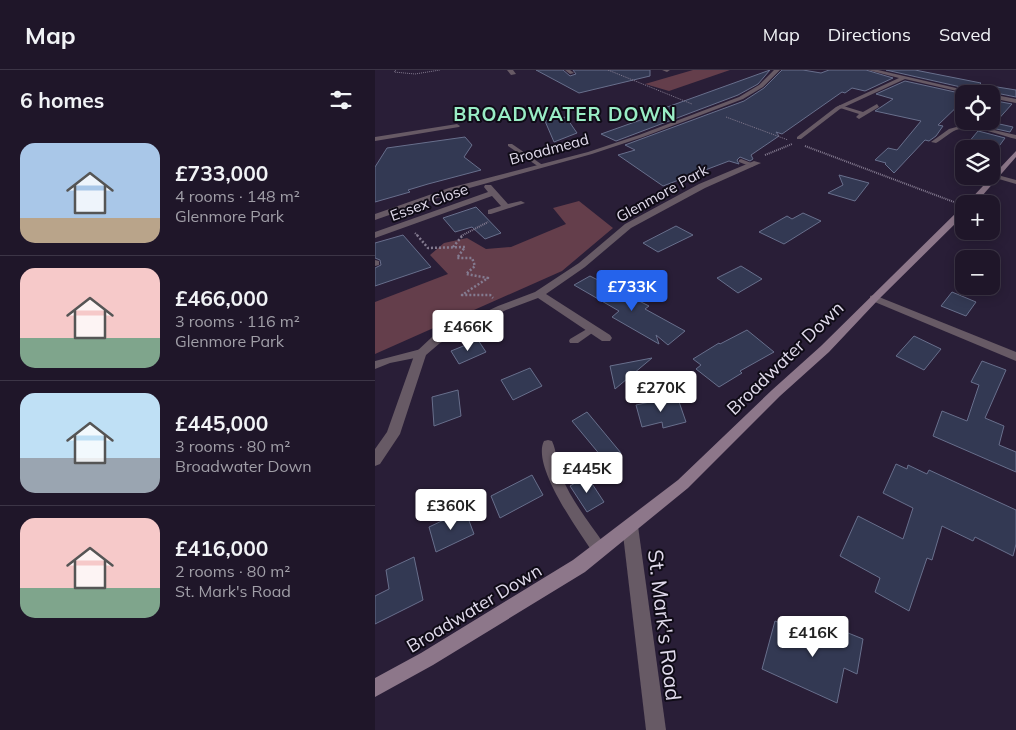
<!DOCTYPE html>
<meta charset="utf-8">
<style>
:root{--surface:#1f1629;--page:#2c2335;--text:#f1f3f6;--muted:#a19fa8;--line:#3c3546;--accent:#2563eb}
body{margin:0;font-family:Mulish,sans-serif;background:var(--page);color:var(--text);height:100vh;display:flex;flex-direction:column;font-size:19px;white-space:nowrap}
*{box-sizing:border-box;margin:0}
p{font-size:16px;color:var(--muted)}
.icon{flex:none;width:28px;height:28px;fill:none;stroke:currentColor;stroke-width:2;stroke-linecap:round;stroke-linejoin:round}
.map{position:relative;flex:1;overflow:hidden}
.side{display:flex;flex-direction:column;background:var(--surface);width:375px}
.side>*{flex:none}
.tools{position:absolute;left:580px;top:15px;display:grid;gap:10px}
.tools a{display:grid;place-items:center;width:45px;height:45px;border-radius:10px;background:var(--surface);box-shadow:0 2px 12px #0003,0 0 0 1px var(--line);font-size:25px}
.price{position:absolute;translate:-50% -42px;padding:0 11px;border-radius:5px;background:#fff;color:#222;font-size:16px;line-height:32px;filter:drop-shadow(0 1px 2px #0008)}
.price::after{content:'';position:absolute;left:50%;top:30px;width:15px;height:11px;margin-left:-8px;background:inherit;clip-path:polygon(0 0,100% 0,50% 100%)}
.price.on{background:var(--accent);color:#fff}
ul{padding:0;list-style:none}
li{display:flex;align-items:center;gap:15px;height:125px;padding:0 20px}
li+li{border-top:1px solid var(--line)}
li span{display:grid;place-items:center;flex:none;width:140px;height:100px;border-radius:15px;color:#555}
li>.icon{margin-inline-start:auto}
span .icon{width:60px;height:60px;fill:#fffc;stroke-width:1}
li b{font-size:21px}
h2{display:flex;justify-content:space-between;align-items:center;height:60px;padding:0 20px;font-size:21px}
header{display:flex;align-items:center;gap:30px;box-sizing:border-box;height:70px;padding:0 25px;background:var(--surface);border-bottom:1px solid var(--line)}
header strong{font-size:24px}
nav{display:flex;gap:28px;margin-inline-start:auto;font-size:18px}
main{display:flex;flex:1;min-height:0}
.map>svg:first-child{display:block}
</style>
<header>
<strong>Map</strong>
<nav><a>Map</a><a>Directions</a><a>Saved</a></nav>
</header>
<main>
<section class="side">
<h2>6 homes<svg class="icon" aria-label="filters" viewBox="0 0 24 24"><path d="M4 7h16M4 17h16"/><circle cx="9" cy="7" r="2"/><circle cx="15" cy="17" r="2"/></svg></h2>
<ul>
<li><span style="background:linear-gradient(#a9c7e8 75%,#b9a48a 0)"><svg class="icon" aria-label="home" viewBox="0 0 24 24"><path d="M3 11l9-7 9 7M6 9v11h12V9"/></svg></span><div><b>£733,000</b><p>4 rooms · 148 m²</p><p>Glenmore Park</p></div></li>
<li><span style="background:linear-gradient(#f6c9c9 70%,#7fa58c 0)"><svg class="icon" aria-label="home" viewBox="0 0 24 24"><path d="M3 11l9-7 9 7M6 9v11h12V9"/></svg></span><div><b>£466,000</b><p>3 rooms · 116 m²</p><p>Glenmore Park</p></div></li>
<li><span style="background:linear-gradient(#bfe0f5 65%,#9aa5b1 0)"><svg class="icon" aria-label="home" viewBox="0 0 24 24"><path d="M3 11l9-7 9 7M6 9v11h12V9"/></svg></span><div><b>£445,000</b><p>3 rooms · 80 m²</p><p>Broadwater Down</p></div></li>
<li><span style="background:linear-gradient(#f6c9c9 70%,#7fa58c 0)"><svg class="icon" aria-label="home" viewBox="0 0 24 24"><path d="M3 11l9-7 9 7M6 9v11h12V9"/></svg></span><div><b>£416,000</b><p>2 rooms · 80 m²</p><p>St. Mark's Road</p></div></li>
</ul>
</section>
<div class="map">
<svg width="641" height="660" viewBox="0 0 641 660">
<rect width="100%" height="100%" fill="#291e37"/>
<g fill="#643e4b">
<polygon points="318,0 355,0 294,21 270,14"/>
<polygon points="204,131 238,158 187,201 0,284 0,232 73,204 55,185 69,173 92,168 111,179 136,177 191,154 178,138"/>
</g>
<g fill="#333953" stroke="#686f8c">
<polygon points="161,0 188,0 195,6 201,4 198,0 275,0 275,6 204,23"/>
<polygon points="395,0 383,14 363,25 241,71 226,64 288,42 284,40"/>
<polygon points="407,0 428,0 446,3 454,0 491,0 518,8 490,21 477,18 470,23 467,22 407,64 401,62 404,66 376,85 378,89 375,91 365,87 362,90 364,94 354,91 288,116 243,85 260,80 250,75 369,31 389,18"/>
<polygon points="511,0 540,0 606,13 599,20"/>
<polygon points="530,11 589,24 589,30 563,55 568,56 561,66 554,71 550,70 519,103 510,94 511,93 500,90 513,78 522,80 546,51 500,41 518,29 501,24"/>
<polygon points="616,16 641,20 641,27 616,22"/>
<polygon points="616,30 637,34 620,53 638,57 635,62 608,56 612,51 616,52"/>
<polygon points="191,47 202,63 179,72 170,51"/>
<polygon points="603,61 611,63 630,68 622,79 588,79"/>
<polygon points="90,67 97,75 89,87 106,100 53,114 33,120 35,122 0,132 0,97 12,78"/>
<polygon points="464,105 494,113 480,131 453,123 468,115"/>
<polygon points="101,137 126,163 110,169 97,157 80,162 68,148"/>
<polygon points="428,143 446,151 409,174 384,162 412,146 417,149"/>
<polygon points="301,156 318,165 283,182 268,173"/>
<polygon points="28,165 56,197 0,216 0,198 6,195 5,190 0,188 0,173"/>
<polygon points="366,196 387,209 363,223 342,208"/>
<polygon points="215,206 274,236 270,239 310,261 293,275 281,265 284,274 237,247 244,241 199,215"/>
<polygon points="577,222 601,232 591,246 566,236"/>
<polygon points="372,260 399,282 365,301 367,303 344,317 321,299 326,295 318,289 344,273 345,274"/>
<polygon points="539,266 566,279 549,300 521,286"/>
<polygon points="103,270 111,282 84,294 76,281"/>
<polygon points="277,288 240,319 235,296"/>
<polygon points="607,291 631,300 610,348 629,356 624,375 641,382 641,402 558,366 567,341 592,351 604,315 596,312"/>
<polygon points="155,298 167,316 138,330 126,310"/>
<polygon points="83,320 86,346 59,356 57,327"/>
<polygon points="302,326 311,352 288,358 287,352 267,357 261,335"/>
<polygon points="212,342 246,383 231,392 197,351"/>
<polygon points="521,394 532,399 533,395 552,404 554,400 641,440 641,474 638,486 600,467 598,471 567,456 557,490 552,488 534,541 500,522 505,508 465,486 483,446 528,469 538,438 508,423"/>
<polygon points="157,405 168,425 125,448 116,426"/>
<polygon points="212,406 229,432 212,442 195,416"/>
<polygon points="90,440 99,464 61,482 54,457"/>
<polygon points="39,487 48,530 0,554 0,526 14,519 11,500"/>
<polygon points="400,551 443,568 446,552 488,569 482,604 469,598 462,633 387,599"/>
</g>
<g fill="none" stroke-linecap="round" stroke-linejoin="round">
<g stroke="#847b90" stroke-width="1" stroke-dasharray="1 1" stroke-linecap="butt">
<polyline points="21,0 19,2 40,4 65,0"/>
<polyline points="233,0 317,34"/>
<polyline points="351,47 413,70"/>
</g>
<g stroke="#847b90" stroke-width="2" stroke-dasharray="1 1" stroke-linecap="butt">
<polyline points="430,76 579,132"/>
<polyline points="390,85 417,74"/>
<polyline points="40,163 43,166"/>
<polyline points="86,166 113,152"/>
</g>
<g stroke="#847b90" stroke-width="2.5" stroke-dasharray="2 2" stroke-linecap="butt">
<polyline points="42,165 53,178 90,177 82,188 97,188 100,196 91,204 113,208 87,225 115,225 118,228"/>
<polyline points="78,177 88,165"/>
</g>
<g fill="#675a65" fill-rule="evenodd">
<polygon points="190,0 195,0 199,3 195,4"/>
<polygon points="502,34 504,37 484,49 481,47 484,44 462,37 465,35 488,42"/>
<path d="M585,56H601L641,65V69C624,65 599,54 581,60C574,63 568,69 561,73L556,72L574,59Z"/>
<polygon points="133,74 137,74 169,96 164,97 133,76"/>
<polygon points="366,89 379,94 380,95 377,97 364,92 364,90"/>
<polygon points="619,104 641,110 641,114 617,107 616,105"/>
<polygon points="217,256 222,259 220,261 203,273 195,273 194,271 195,269"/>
<polygon points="46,279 51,283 50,286 15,293 0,299 0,291"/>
<path d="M173,370L177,371C182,381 181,394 186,405C196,430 214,452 229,474L231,479L229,484L224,486L219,484C205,463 156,396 169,371Z"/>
</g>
<g fill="#675a65" fill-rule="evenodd">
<polygon points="132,0 138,0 141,4 136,5"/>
<polygon points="287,0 295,0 292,2"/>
<polygon points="399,0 405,0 388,17 368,29 268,67 217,84 80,122 0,150 0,144 74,118 213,82 264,65 364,27 384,15"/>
<polygon points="493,0 503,0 607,24 595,24 530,9 465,39 426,69 422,69 422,67 461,37 524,8"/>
<polygon points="616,24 641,29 641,33 616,28"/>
<polygon points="82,54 85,56 84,57 0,71 0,67"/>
<polygon points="379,91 386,93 330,118 256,158 210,197 171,224 235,265 237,268 235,271 227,271 163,228 131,240 65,273 51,285 25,364 5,394 0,396 0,379 12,362 40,283 57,267 123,236 160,222 204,193 250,154 324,114"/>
<polygon points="110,115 116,115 133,134 146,131 150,133 116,144 113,144 113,140 126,136 117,126 0,168 0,162 113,122 109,117"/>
<polygon points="0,190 4,191 4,195 0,196"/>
<polygon points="499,225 641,282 641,291 495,230 495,226"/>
<polygon points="255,449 260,451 263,456 291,660 271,660 247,456 250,451"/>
</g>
<g fill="#8d778a" fill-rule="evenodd">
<polygon points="641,81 641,87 600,134 591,134"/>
<polygon points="586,138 589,138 589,145 503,230 454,282 405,326 313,418 210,502 58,595 0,627 0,608 46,583 198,490 303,410 397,320 446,276"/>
</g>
</g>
<g text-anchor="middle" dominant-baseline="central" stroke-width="4" stroke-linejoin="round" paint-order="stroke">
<g font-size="15" fill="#e1dbec" stroke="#0f0b16">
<text transform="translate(174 79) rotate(-15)">Broadmead</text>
<text transform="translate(287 123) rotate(-29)">Glenmore Park</text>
<text transform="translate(54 132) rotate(-20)">Essex Close</text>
</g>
<g font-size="18" fill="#e1dbec" stroke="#0f0b16">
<text transform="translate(410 288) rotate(-44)">Broadwater Down</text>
<text transform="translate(99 538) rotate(-31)">Broadwater Down</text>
</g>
<g font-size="19" font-weight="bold" letter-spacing="1" fill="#99edc5" stroke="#0f0b16">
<text x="190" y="44">BROADWATER DOWN</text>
</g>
<g font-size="21" fill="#e1dbec" stroke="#0f0b16">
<text transform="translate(290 555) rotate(83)">St. Mark's Road</text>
</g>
</g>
</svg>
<div class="tools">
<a><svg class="icon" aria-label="locate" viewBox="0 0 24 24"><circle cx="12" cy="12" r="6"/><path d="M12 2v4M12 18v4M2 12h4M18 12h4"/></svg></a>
<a><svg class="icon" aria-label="layers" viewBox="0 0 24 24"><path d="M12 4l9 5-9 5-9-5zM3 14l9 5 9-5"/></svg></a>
<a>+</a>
<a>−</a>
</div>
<b class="price on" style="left:257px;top:242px">£733K</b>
<b class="price" style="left:93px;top:282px">£466K</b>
<b class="price" style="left:286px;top:343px">£270K</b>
<b class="price" style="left:212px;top:424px">£445K</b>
<b class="price" style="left:76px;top:461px">£360K</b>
<b class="price" style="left:438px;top:588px">£416K</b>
</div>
</main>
